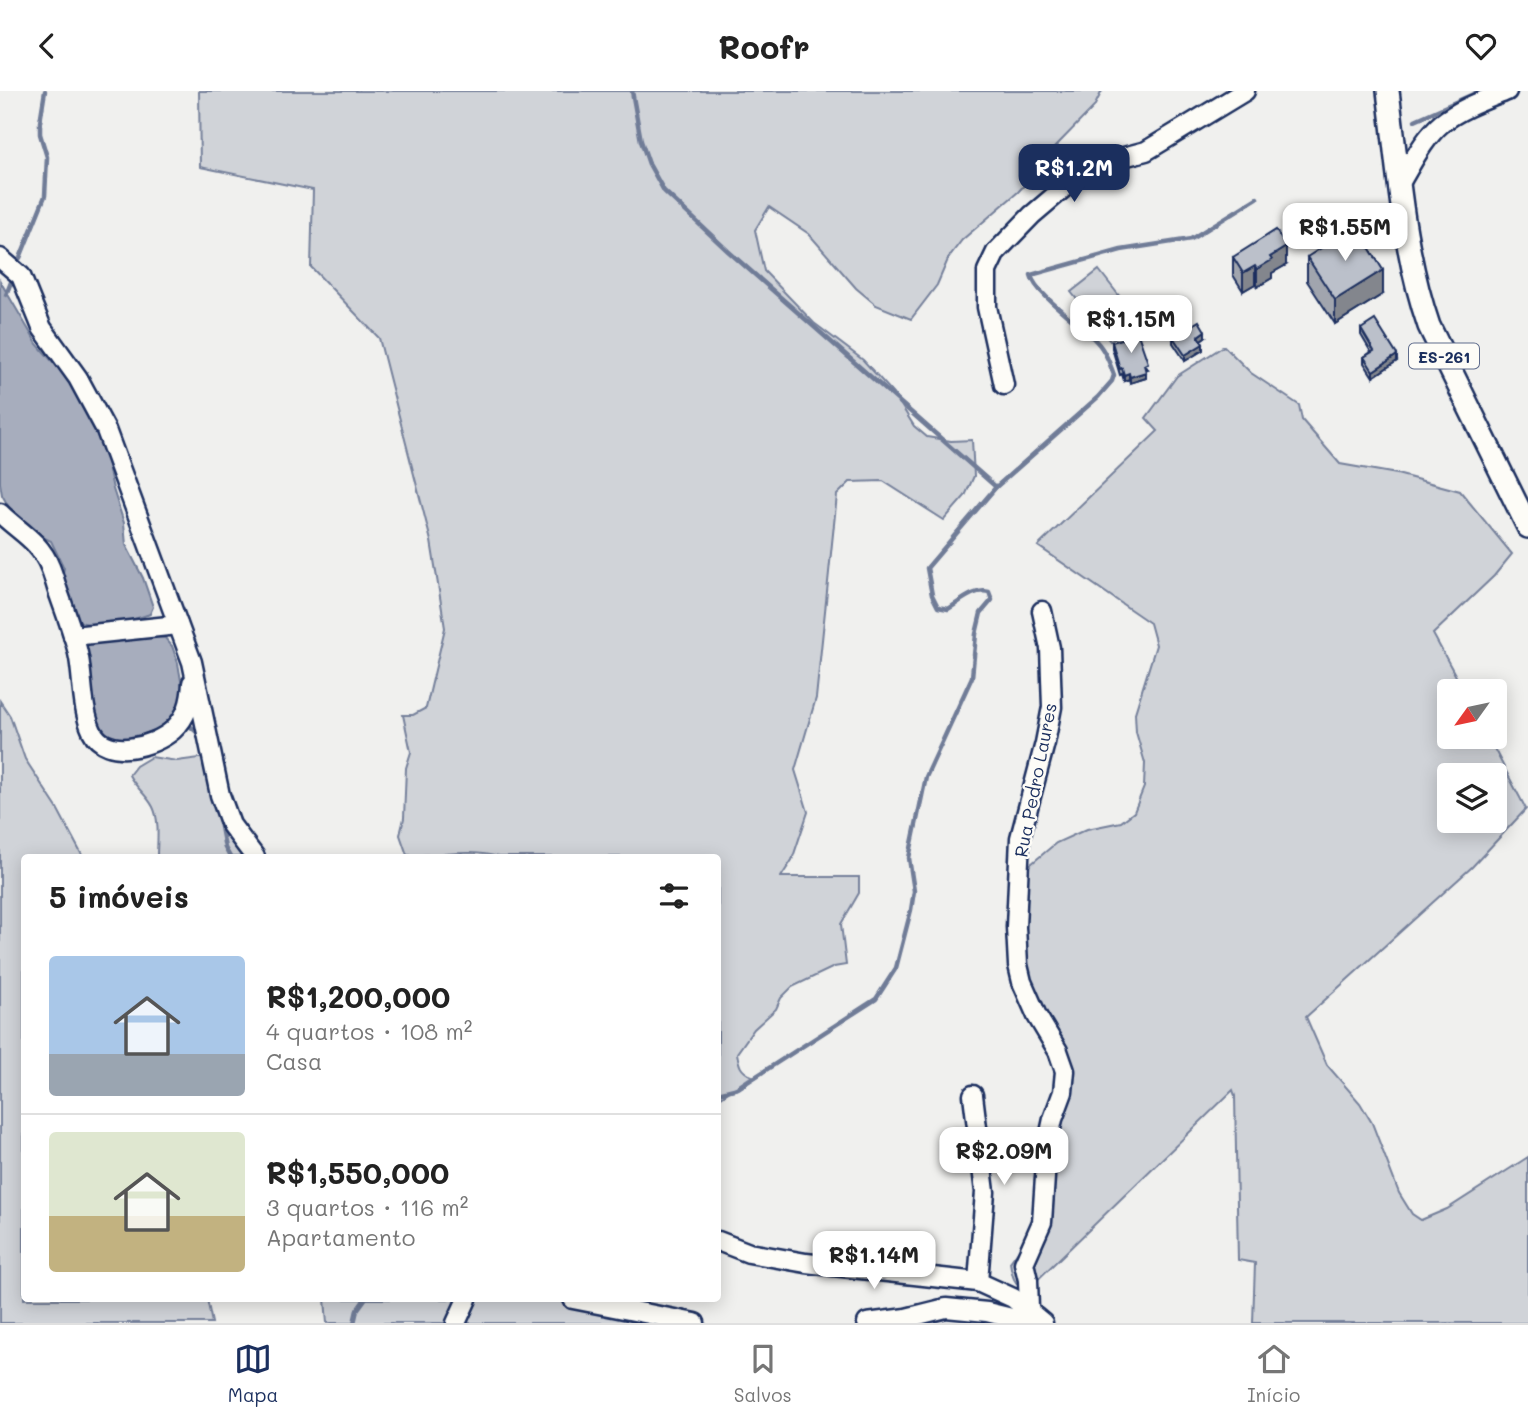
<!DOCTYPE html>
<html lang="pt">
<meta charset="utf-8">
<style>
:root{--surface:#fff;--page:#f2f2f2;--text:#222;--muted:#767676;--line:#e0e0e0;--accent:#1b2f5e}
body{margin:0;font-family:Mali,sans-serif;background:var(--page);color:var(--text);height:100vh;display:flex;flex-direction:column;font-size:26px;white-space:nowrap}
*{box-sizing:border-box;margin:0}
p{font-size:23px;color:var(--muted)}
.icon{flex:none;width:38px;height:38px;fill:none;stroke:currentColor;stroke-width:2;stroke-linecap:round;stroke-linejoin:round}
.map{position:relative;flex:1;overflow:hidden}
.side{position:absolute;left:21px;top:763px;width:700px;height:448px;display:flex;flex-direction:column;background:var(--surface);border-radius:7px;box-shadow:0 4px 18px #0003}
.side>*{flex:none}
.needle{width:46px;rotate:237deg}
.tools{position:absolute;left:1437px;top:588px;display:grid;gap:14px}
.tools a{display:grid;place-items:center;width:70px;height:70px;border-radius:7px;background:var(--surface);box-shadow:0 4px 18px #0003;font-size:35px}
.price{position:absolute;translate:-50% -60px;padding:0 16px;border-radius:14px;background:#fff;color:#222;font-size:23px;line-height:46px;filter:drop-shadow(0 2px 4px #0008)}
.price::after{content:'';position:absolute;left:50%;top:42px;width:21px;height:16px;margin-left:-10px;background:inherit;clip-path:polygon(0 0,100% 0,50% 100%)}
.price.selected{background:var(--accent);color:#fff}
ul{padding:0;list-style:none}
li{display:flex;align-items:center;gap:21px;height:175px;padding:0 28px}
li+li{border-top:2px solid var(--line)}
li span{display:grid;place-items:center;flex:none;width:196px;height:140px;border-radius:7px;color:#555}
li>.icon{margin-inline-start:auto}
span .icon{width:84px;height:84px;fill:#fffc;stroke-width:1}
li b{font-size:30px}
h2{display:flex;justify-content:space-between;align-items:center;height:84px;padding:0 28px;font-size:30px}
header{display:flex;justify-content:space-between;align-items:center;height:91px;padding:0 28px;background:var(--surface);font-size:32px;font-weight:700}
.tabs{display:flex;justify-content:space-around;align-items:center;height:98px;border-top:2px solid var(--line);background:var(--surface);font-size:19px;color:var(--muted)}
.tabs a{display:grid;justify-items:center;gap:4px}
.tabs .selected{color:var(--accent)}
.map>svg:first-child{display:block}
</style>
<header><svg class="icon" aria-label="back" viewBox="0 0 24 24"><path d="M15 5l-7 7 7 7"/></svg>Roofr<svg class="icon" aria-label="heart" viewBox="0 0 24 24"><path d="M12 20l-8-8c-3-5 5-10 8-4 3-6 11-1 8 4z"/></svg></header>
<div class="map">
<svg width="1528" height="1232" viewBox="0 0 1528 1232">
<rect width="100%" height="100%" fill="#f0f0ee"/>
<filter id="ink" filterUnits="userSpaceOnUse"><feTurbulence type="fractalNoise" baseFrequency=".0143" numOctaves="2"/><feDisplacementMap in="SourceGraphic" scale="14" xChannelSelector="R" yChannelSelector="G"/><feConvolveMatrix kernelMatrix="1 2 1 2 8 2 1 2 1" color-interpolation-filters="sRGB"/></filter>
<g filter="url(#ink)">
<g fill="#d0d3d8" stroke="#76819b" stroke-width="2" fill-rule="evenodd">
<path d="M199,0H1102L1094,16L1054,57L1042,75L1018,101L962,149L949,166L937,194L911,228L876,214L856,197L809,143L769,116L755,139L764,180L814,232L863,269L894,303L914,335L927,346L951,350L972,349L974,385L965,405L944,429L883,390L850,391L837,404L816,607L795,679L808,721L792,769L781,786H859V802L841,833L846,874L834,876L792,896L781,907L776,918L754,938L737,962C739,974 740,980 752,985L718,1008V766H498C469,757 437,766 407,764L400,744L404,727L406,677L411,661L403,624H413L426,617L445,537L431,450L379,247L311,176L313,99L200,76Z"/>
<polygon points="1099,179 1138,229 1110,250 1071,201"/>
<path d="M1224,255L1251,282L1299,314L1302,329L1340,373L1397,383L1460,400L1512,463L1494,485L1433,543L1464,600H1449V646H1488L1526,718L1472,776L1306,926L1327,974L1360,1012L1372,1032L1399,1102L1412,1123L1421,1129L1447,1118L1528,1066V1232H1253L1255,1172L1238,1169L1235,1005L1233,999L1026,1200C1013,1193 1012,1184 1010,1171L1034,1138L1038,1116L1037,1056L1057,998L1058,974L1024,912L1009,871V809L1013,788L1056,752L1087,738L1121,731L1134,721L1144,696L1145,672L1136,641L1135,622L1156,554L1150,532L1038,455L1158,340L1146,327L1177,285ZM1449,684H1494V730H1449Z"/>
<polygon points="0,610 10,625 25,668 57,717 83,766 24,766 24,1208 207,1208 212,1232 0,1232"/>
<path d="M151,666L177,670L207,666L246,766H157C157,751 160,730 153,716C147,704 135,696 129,684L136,675Z"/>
<polygon points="325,1208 599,1208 681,1232 327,1232"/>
</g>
<g fill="#a7adbd" stroke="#6f7b97" stroke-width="2">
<path d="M0,190L37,253L73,294L101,343L113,398L124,432L126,454L143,487L153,516L150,523C134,529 86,541 74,526C70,520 69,511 67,505C65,495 61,487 64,477L51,450L32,441L11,420L2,404L0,392Z"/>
<polygon points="140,544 165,547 172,555 178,572 184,607 171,628 157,638 132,648 113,650 97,635 85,560 87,551"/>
</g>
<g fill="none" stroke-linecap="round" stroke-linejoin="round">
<g stroke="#6f7b97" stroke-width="4.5">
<polyline points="632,0 641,50 649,73 664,100 728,160 996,396"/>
<polyline points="1415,29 1480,0"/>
<polyline points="20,167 45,105 47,66 40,43 40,31 45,0"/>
<polyline points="6,204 11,191"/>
<polyline points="191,636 200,644"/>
<polyline points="219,725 225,757 230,766"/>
<path d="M718,1002L738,997L876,908L896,877L911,819L914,800L909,767L926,686L972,586L976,543L981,522L992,509L989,501C974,497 960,511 948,518L938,516L932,504L927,477L996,396L1098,306L1112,290L1114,284C1110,273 1105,259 1096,250C1081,234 1035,203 1031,184L1121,159L1191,148L1257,107"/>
<polyline points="354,1232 357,1219 365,1208"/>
</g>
<defs>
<g id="minor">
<path d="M1400,92C1412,72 1424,47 1442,32C1461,17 1485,9 1507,0"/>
<polyline points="0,167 21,185 42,237 78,287 106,339 192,571 220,704 231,734 255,766"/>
<polyline points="1004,294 987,216 987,180 996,161 1032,124 1085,79 1093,74 1146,60 1245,0"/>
<path d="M0,422C18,440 40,450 50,476C54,485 56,496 60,506C67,526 75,546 79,567C83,590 82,619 92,640C106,669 154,656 173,639C187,626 191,611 192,592"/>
<polyline points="73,545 178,534"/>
<polyline points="973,1004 985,1101 978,1191"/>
<polyline points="718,1150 749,1162 806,1172 978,1191 1013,1207 1043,1232"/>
<polyline points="573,1208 695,1232"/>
<polyline points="1029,1218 1028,1189 1024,1172 1042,1131 1047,1056 1053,1028 1063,1001 1065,980 1058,960 1037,925 1022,891 1018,874 1016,836 1020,747 1045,652 1052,616 1050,557 1042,520"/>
<polyline points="456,1232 467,1208"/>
<polyline points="867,1232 906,1227 946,1217 987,1221 1032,1232"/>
</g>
<path id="major" d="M1388,0C1398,79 1403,160 1429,235L1528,436"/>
</defs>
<use href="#minor" stroke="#1b2f5e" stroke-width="23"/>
<use href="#major" stroke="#1b2f5e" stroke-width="26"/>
<use href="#minor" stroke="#fdfcf7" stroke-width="18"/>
<use href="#major" stroke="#fdfcf7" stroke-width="21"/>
</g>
<g fill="#a1a5ae" stroke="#1b2f5e" stroke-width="2">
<polygon points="1233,166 1286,174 1272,182 1272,187 1257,196 1255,193 1243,200 1233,184"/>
<polygon points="1307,166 1383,203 1335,233 1307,190"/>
<polygon points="1361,238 1397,270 1373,286 1364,272 1364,266 1371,261 1361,244"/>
<polygon points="1173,246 1205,246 1201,249 1203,259 1185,270 1173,252"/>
<polygon points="1112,251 1148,278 1145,279 1146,287 1130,292 1129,288 1124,290 1122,283 1120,284 1112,257"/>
</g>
<g fill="#83868d" stroke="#1b2f5e" stroke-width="2">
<polygon points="1286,156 1286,174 1272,182 1272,187 1257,196 1257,178 1270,166"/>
<polygon points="1255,175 1255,193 1243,200 1243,182"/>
<polygon points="1383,179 1383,203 1335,233 1335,209"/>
<polygon points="1205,240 1205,246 1198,251 1198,245"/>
<polygon points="1203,253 1203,259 1185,270 1185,264"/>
<polygon points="1397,264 1397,270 1373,286 1373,280"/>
<polygon points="1146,281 1146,287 1130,292 1130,286"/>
<polygon points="1129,282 1129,288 1124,290 1124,284"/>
</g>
<g fill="#bbc0ca" stroke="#1b2f5e" stroke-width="2">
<polygon points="1356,135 1383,179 1335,209 1307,166"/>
<polygon points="1276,139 1286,156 1270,166 1272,169 1257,178 1255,175 1243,182 1233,166"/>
<polygon points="1375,229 1397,264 1373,280 1364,266 1374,260 1361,238"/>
<polygon points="1199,230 1205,240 1198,245 1203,253 1185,264 1173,246"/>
<polygon points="1138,243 1148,272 1144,274 1146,281 1130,286 1129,282 1124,284 1122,277 1120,278 1112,251"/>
</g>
</g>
<g text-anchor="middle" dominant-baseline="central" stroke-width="5" stroke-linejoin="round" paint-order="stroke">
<rect fill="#fdfcf7" stroke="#5f6c8c" stroke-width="2" x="1409" y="252.5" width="70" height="25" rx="5"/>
<g font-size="16" font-weight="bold" fill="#1b2f5e">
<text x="1444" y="265">ES-261</text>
</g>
<g font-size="18" fill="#1b2f5e" stroke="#fdfcf7">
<text transform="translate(1035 689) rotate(-79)">Rua Pedro Laures</text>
</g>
</g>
</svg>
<div class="tools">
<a><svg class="needle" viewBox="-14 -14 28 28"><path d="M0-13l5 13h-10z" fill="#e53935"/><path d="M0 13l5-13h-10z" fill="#767676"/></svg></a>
<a><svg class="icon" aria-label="layers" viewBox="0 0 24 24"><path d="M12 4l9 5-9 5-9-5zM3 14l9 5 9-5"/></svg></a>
</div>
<b class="price selected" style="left:1074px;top:113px">R$1.2M</b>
<b class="price" style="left:1345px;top:172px">R$1.55M</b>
<b class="price" style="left:1131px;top:264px">R$1.15M</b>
<b class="price" style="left:1004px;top:1096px">R$2.09M</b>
<b class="price" style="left:874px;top:1200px">R$1.14M</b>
<section class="side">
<h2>5 imóveis<svg class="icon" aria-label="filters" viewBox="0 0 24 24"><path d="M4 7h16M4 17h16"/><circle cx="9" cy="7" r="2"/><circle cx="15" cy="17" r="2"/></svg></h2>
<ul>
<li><span style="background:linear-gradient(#a9c7e8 70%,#9aa5b1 0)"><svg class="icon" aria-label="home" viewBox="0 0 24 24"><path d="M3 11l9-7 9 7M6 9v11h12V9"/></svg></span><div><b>R$1,200,000</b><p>4 quartos · 108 m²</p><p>Casa</p></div></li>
<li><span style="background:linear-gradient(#dfe7d0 60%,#c2b280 0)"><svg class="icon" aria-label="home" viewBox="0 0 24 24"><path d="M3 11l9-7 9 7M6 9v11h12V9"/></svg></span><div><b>R$1,550,000</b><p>3 quartos · 116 m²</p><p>Apartamento</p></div></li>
</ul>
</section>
</div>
<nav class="tabs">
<a class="selected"><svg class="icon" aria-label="map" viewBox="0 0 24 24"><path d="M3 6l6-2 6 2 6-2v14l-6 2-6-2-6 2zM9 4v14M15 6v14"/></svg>Mapa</a>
<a><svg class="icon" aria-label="saved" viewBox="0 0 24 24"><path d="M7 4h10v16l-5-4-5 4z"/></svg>Salvos</a>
<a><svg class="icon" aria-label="home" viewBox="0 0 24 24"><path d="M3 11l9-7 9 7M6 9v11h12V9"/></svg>Início</a>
</nav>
